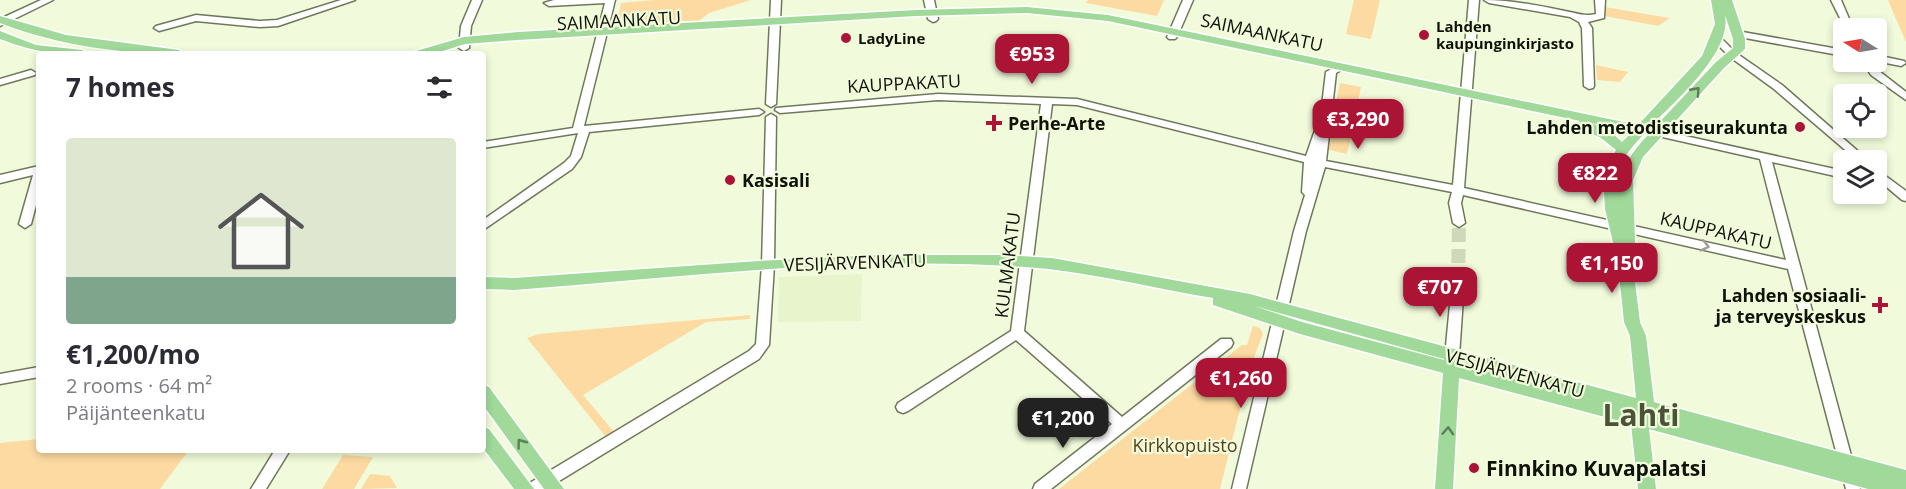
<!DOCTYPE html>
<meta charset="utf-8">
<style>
:root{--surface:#fff;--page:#f2f2f3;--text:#2b2b33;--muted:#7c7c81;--accent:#ab1435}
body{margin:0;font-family:"Open Sans",sans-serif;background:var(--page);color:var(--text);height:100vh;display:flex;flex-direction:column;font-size:22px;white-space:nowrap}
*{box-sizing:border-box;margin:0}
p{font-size:20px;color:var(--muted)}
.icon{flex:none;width:33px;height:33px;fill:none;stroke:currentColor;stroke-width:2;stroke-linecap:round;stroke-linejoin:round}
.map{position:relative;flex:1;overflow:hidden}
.sheet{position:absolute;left:36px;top:51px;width:450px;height:402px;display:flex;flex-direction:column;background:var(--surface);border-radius:6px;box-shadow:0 3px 9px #0003}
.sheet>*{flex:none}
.needle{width:39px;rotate:281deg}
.buttons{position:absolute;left:1833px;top:18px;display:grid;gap:12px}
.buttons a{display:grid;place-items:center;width:54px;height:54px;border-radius:6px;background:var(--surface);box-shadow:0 3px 9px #0003;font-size:30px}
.price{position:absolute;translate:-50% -51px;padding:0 14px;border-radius:12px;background:var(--accent);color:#fff;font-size:20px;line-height:39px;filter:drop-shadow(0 2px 3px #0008)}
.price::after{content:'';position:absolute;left:50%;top:36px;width:18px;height:14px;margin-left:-9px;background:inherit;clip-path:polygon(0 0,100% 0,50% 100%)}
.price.on{background:#222;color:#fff}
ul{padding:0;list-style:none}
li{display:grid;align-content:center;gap:12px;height:318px;padding:0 30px}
li span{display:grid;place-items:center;height:186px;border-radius:6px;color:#555}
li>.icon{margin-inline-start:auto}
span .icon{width:108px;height:108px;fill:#fffc;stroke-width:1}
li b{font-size:26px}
h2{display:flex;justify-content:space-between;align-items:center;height:72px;padding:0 30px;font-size:26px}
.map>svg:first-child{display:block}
</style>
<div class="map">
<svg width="1906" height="489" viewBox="0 0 1906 489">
<rect width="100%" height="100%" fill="#f1fbdb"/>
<polygon fill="#e8f4cc" points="862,274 861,321 778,322 779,277"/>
<g fill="#fcdaa1">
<polygon points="654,0 751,0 709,13 699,21 617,24 621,3"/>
<polygon points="1088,0 1164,0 1157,16 1086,3"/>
<polygon points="1354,0 1380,0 1371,39 1346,34"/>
<polygon points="1888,0 1906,0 1906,42 1890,5"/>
<polygon points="1605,7 1669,18 1670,18 1658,26 1605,16"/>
<polygon points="1596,65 1628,72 1620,82 1597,80"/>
<polygon points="1340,83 1361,87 1347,154 1326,149"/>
<polygon points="750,315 750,319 706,322 583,395 614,432 606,437 527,338 539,334"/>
<polygon points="1253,326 1260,328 1263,334 1251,365 1220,489 1059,489 1242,345 1247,345"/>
<polygon points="39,439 39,450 189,450 160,489 0,489 0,443"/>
<polygon points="343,455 373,457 354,489 322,489"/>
<polygon points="370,474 390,476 397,488 361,489"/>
</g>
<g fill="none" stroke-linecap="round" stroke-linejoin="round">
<polyline stroke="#cfd8bb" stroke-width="14" stroke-dasharray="14 7" stroke-linecap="butt" points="1458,284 1459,223"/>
<defs>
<g id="minor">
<polygon points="41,0 53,0 0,26 0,19"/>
<polygon points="341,0 355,0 278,26 260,27 196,21 159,31 154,28 156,26 196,15 260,21 277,20"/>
<polygon points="472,0 482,0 471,26 469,48 464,51 459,48 461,26"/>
<polygon points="554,0 615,0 584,126 759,109 764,112 759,115 589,132 581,157 572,169 483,230 483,220 564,163 571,156 578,133 483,148 483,142 573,128 605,3 549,6 544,3"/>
<polygon points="771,0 781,0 776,104 771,107 766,104"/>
<polygon points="924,0 934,0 938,19 936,21 933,22 928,19"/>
<polygon points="1183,0 1193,0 1177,37 1175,39 1169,39 1167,37"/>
<polygon points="1469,0 1479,0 1464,188 1786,260 1760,159 1658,136 1653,133 1658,130 1844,171 1844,178 1772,162 1860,489 1846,489 1788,269 1463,195 1461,203 1465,223 1459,227 1453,223 1449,203 1452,192 1325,167 1306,231 1246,489 1232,489 1294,231 1305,195 1302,192 1304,162 1077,105 1052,104 1024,331 1122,417 1221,339 1231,339 1233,343 1231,347 1051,489 1033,489 1035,484 1112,424 1016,340 908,411 903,413 898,411 896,407 898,403 1011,331 1041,104 938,100 780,113 775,110 776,108 938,94 1077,99 1306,156 1314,133 1320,122 1326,72 1341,64 1346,67 1336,73 1326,161 1453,185"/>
<path d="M1484,0C1510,0 1535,5 1560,10C1573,12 1583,17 1596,14L1595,0H1605L1604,18L1588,22L1592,28L1594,86L1593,88L1589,89L1584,86L1582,28L1579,22L1570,17L1489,3Z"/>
<polygon points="1831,0 1841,0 1853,28 1845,28"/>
<polygon points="1737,31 1844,50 1844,56 1734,36 1734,32"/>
<polygon points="1717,36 1720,37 1736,53 1782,85 1868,160 1857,160 1774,89 1730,57 1712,39"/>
<polygon points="1876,55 1904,61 1906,63 1901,66 1876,61"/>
<polygon points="1863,62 1873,62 1879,71 1906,92 1906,100 1871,75"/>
<polygon points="31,70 36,73 35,75 0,85 0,79"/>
<polygon points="771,114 776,117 774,265 769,345 759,359 546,489 526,489 528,484 749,351 756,344 762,265 766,117"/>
<polygon points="39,166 39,194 31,224 25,228 19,224 33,175 0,183 0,175"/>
<polygon points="1876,169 1906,191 1906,201 1902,200 1876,178"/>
<polygon points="1458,279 1462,281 1464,284 1459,356 1457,360 1452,361 1447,360 1445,356 1452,284 1454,281"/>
<polygon points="39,367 39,377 0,384 0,374"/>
<polygon points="275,450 290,450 266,489 251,489"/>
</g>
<g id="major">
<path d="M1711,0H1732L1745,39V49L1724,68L1643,157L1633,180L1635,241L1632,259L1640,322L1646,336L1654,402L1906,470V489H1868L1649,429L1656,489H1638L1631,424L1459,378L1453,489H1435L1443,373L1300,334L1213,305V298C1150,288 1088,271 1025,267C855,255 683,277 514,290L483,289V277L514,278L759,261L881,255H1004L1052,258L1250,294L1636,398L1630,336L1624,322L1618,263L1605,209L1603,172L1616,150L1601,138L1578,127L1576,124L1580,121L1108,21L1027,13L916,16L518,40L465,44L433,54H414L416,51L464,37L518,32L916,10L1027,7L1108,15L1638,125L1702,56L1715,24ZM1725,15L1733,39V48L1716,62L1654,128L1650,127C1674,102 1732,53 1725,15ZM1592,123L1632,132L1622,142L1611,132ZM1644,134L1648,135C1632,152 1621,167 1618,191C1616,163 1626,154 1644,134ZM1254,306L1444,359V360L1302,322ZM1460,363L1600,402L1460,364Z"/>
<path d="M0,16L66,35L179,50L185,54C122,54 60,46 0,23Z"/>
<path d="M0,31L36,45L82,50L88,54C52,54 34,52 0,39Z"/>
<polygon points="483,385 489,387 564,489 544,489 483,405"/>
<polygon points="483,427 489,429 534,489 514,489 483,448"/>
</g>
</defs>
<use href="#minor" stroke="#70785c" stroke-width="3"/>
<use href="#major" stroke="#fff" stroke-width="3"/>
<use href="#minor" fill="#fff" fill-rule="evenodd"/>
<use href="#major" fill="#a0d99a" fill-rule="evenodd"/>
</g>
<defs><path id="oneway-chevron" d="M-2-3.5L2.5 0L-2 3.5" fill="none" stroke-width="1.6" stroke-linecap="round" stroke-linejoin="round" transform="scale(1.5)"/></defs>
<g stroke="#5f7f58">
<use href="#oneway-chevron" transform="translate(1696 91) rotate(-48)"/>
<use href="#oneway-chevron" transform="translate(1448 431) rotate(-87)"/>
<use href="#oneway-chevron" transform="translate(521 443) rotate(-127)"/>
</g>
<use stroke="#9fa09c" href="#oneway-chevron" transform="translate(1705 246) rotate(13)"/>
<g fill="#ab1435" stroke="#f1fbdb" stroke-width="2">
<circle cx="1424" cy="35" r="6"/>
<circle cx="846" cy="38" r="6"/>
<path d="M991 114h6v6h6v6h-6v6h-6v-6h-6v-6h6z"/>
<circle cx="1800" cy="127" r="6"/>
<circle cx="730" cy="180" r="6"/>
<path d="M1877 296h6v6h6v6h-6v6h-6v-6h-6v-6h6z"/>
<circle cx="1474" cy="468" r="6"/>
</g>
<g text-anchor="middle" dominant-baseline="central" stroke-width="4.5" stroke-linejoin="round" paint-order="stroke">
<g font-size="15" font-weight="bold" fill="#0f1207" stroke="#f1fbdb" text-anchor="start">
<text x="1436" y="26">Lahden<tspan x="1436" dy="17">kaupunginkirjasto</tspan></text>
<text x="858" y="38">LadyLine</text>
</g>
<g font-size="18" fill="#0f1207" stroke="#f1fbdb">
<text transform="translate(619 20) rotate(-3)">SAIMAANKATU</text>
<text transform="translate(1262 32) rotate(12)">SAIMAANKATU</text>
<text transform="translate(904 83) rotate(-3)">KAUPPAKATU</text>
<text transform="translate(1716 230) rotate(13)">KAUPPAKATU</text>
<text transform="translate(855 262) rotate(-2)">VESIJÄRVENKATU</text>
<text transform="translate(1007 265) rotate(-83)">KULMAKATU</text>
<text transform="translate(1515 373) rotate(15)">VESIJÄRVENKATU</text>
</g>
<g font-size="18" font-weight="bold" fill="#0f1207" stroke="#f1fbdb" text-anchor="start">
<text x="1008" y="123">Perhe-Arte</text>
<text x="1788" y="127" text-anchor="end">Lahden metodistiseurakunta</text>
<text x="742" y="180">Kasisali</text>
<text x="1866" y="295" text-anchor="end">Lahden sosiaali-<tspan x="1866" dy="21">ja terveyskeskus</tspan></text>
</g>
<g font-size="18" fill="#56411a" stroke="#f1fbdb">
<text x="1185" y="445">Kirkkopuisto</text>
</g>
<g font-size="21" font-weight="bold" fill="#0f1207" stroke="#f1fbdb" text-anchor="start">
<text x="1486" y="468">Finnkino Kuvapalatsi</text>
</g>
<g font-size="30" font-weight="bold" fill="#4a5237" stroke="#f1fbdb">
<text x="1641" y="414">Lahti</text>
</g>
</g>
</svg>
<div class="buttons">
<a><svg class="needle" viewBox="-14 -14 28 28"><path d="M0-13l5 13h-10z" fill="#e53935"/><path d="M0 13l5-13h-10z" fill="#7c7c81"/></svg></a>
<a><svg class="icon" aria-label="locate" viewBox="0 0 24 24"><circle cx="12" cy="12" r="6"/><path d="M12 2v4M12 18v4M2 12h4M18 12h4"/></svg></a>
<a><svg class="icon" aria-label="layers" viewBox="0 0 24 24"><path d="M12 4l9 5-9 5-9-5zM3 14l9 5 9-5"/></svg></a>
</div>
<b class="price" style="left:1032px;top:85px">€953</b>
<b class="price" style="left:1358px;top:150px">€3,290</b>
<b class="price" style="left:1595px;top:204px">€822</b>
<b class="price" style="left:1612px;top:294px">€1,150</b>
<b class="price" style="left:1440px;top:318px">€707</b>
<b class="price" style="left:1241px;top:409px">€1,260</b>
<b class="price on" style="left:1063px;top:449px">€1,200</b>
<section class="sheet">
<h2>7 homes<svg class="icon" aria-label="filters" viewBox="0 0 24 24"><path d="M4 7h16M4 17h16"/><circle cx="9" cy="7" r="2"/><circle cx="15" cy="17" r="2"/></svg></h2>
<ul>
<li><span style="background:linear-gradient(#dfe7d0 75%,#7fa58c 0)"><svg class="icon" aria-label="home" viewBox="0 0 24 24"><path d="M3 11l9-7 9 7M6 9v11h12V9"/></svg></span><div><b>€1,200/mo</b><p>2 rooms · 64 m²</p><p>Päijänteenkatu</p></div></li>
</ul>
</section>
</div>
